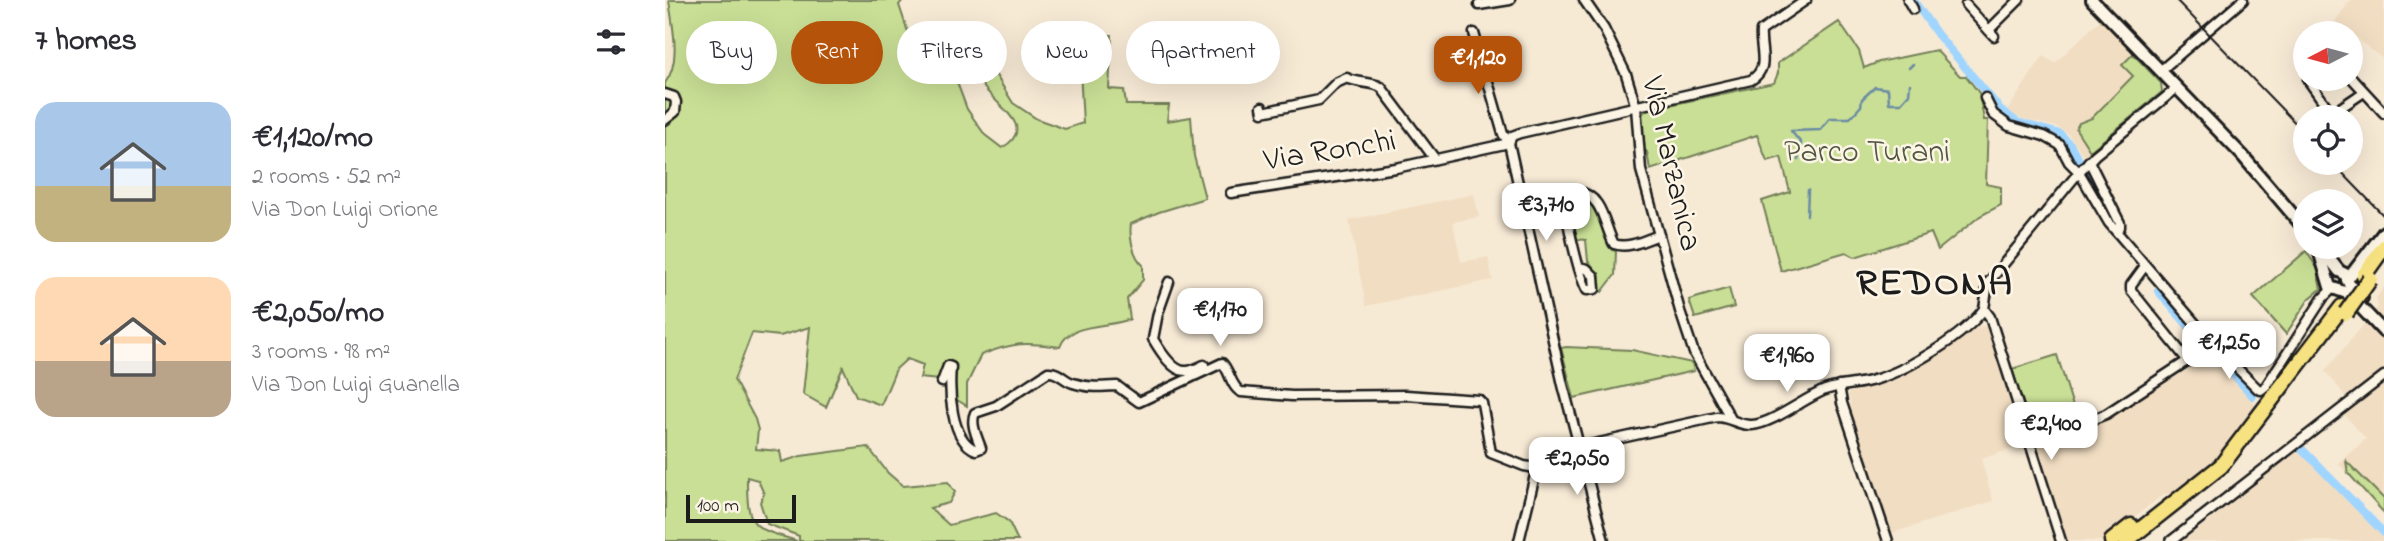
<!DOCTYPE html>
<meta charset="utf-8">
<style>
:root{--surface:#fff;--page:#f7f7f7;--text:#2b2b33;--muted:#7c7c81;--accent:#b45309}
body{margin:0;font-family:"Indie Flower",sans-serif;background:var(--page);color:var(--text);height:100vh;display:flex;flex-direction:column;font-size:26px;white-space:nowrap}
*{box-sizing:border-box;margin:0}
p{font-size:23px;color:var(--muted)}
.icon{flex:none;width:38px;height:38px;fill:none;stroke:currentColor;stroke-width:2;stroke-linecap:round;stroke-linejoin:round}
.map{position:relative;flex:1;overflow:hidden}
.details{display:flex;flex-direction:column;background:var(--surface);width:665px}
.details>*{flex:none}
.top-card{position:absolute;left:21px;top:21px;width:665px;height:63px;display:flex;gap:14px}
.needle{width:46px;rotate:264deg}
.fabs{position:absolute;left:1628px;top:21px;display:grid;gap:14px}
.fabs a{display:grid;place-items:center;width:70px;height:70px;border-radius:50%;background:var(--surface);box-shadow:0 7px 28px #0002;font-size:35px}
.scale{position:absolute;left:21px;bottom:18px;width:110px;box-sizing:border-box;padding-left:7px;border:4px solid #1c1c1c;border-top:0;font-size:19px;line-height:24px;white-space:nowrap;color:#1c1c1c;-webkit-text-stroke:5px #fcf5e5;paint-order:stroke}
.price{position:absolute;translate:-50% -60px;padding:0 16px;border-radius:14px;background:#fff;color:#222;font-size:23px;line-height:46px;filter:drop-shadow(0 2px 4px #0008)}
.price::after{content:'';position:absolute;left:50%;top:42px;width:21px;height:16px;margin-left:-10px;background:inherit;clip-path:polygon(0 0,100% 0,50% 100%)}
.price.on{background:var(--accent);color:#fff}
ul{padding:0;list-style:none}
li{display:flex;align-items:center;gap:21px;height:175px;padding:0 35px}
li span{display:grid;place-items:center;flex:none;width:196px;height:140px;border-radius:21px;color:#555}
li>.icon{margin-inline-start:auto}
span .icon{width:84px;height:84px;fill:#fffc;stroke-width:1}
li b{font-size:30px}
h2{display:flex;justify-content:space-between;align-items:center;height:84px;padding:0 35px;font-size:30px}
.chip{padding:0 24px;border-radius:32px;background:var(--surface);box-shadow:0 7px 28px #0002;font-size:24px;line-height:63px}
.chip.on{background:var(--accent);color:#fff}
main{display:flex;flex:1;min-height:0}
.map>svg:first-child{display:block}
</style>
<main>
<section class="details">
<h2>7 homes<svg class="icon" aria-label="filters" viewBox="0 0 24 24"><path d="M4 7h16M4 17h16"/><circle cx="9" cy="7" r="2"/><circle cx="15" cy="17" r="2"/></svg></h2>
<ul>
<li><span style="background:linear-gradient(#a9c7e8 60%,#c2b280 0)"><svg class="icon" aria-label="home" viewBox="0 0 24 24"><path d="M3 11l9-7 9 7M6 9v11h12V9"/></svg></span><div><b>€1,120/mo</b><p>2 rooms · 52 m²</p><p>Via Don Luigi Orione</p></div></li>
<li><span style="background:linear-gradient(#ffd9b3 60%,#b9a48a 0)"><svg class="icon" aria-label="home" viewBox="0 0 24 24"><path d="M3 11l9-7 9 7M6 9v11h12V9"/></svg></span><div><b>€2,050/mo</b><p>3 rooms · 98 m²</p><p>Via Don Luigi Guanella</p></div></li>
</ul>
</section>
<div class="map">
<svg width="1719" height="541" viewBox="0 0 1719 541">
<rect width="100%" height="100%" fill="#f7ead5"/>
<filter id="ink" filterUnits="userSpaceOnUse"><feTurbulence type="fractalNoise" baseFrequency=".0143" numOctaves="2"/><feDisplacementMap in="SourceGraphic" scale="14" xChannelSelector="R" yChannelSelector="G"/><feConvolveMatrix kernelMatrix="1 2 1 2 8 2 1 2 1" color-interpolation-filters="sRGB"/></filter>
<g filter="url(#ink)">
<g fill="#f1ddc2">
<polygon points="1686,0 1719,0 1719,60 1670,21"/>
<polygon points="1436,19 1496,83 1498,89 1419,156 1403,134 1392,127 1357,119 1342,111 1378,56 1390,63"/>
<polygon points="809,194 814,217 788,222 796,262 823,257 828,280 701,306 684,220"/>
<polygon points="1719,287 1719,515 1673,463 1701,439 1671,405 1682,398 1660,371 1713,307 1711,298"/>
<polygon points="1321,326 1359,445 1316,459 1328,501 1224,534 1192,435 1183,393 1235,378 1311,327"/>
<polygon points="1546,355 1549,355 1594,409 1565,448 1539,475 1516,494 1499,494 1438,541 1403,541 1371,447 1435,424"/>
<polygon points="1634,450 1719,538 1719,541 1518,541"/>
</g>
<g fill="#c9df95" stroke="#727e58" stroke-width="2">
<path d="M4,0H238L234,5L256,71L275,74L287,69L302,109L320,135L337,148C385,119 297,96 314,61L318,60L324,64L348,103L372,119L400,129L418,123L413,35H447L444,89L459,90L461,105H504L502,121L526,117L529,156L540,198L494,212L466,224C464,237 468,256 478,265V280L462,299L465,319C444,328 403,322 395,347C361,342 349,342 316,355L302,384V406L284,395L274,380L255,378L258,365L242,359L231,369L216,405L191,396L178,367L161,407L138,394L145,327L115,336L87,333L69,380L90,419L93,430L91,449L115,451L117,462L136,456L203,447L223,473L238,486L283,482L290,492L284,503L265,508L284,525L331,513L344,522L353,541H134V536L102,524L95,502L99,494L93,480L82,477C82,528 86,527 132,541H0V83C17,61 7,25 4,0Z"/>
<polygon points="1174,22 1194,51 1199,68 1214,62 1271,50 1295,76 1301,76 1314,93 1319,120 1323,120 1321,184 1336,187 1336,205 1315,216 1273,250 1266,233 1190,257 1181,252 1116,271 1097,201 1125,192 1116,157 1102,161 1092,135 985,170 982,152 979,149 977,115 981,110 1109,83 1113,73 1113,63"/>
<polygon points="1468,54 1496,83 1497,92 1425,151 1411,129 1414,123 1427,118 1468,76 1457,65"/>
<path d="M915,195C933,199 940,229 943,245L947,250L951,251L950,275L937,292L934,290L929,268L923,261L921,240L912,239L904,203Z"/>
<polygon points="1641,251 1655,272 1654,280 1656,289 1644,299 1621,334 1588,297"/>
<polygon points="1064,288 1069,307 1030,318 1024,300"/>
<polygon points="901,347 967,350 1027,363 1029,371 909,398 896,348"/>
<polygon points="1392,355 1413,422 1369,436 1347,369"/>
<polygon points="1681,461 1719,499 1719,513 1683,473"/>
</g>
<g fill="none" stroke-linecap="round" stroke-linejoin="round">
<g stroke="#6b8ba4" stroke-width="2.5">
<polyline points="1244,68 1248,64"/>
<polyline points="1133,160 1136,143 1126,131 1155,130 1165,118 1185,118 1196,106 1197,99 1210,87 1223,89 1224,103 1236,103 1244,94 1245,84"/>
<polyline points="1142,215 1143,190"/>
</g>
<g stroke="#a0d5ff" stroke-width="8">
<polyline points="1249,1 1272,34 1336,110 1352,122 1395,134 1405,144 1448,220"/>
<polyline points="1493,291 1534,338"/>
<polyline points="1558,363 1588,396"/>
<polyline points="1637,449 1719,533"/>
</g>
<defs>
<g id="street">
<polyline points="919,0 939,29 961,74 971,107 976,170 1015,311 1029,353 1066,419"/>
<polyline points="1243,0 1248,9"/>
<polyline points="814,5 845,0"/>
<polyline points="1301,5 1329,36"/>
<polyline points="1324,30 1354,0"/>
<polyline points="809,33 838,134 844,143 898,385 939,541"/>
<polyline points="1495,71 1578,0"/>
<polyline points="1685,76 1719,113"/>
<polyline points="1643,80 1667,114"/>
<polyline points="0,94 9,97 11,102 10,112 0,120"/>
<polyline points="1320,98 1328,114 1344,126 1379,136 1395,145 1404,162 1414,172 1444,223 1548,344 1593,389 1596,390 1601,386 1658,298 1667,289"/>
<path d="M597,107L598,112L654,100L671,83L682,78C694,84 705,81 716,87L770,159"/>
<polyline points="1662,117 1699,92"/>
<path d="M844,143L847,136L855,133L1086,80C1106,68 1094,50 1096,31L1141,0"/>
<polyline points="1424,161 1455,223 1455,227 1450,230"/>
<polyline points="566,193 731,168 844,143"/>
<polyline points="1480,266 1466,285 1466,290 1523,361"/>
<path d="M914,267L922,269L929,276L930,289L922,290C915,278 898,212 902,199L913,192C938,195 939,226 949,244C963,249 980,240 994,235"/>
<path d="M504,282L493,313L488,339C494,349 508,373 522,371C527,371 534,367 539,365"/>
<polyline points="1319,309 1323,283 1414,172 1430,155 1512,88"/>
<polyline points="1319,309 1325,317 1396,541"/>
<path d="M277,382L283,366L286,367C284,390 285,440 311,450L316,448C312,437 305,423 310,413L331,406L383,372C394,371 398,380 408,383C423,388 437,387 452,386L474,402L557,363C565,371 566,387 576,392L627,396L741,395L814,400L817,403L826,453L859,466L872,468"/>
<polyline points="1174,386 1177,403 1223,541"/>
<polyline points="1365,441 1411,426 1441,414 1548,344"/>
<path d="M854,541L873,463L879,455L1052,417C1065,417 1074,426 1087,425C1107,424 1140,398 1160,390C1177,384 1195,385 1212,379C1244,369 1299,336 1319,309"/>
<polyline points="1506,541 1719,376"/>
</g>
<g id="secondary">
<polyline points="1427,0 1577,155 1640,229"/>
<polyline points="1653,247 1665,287 1682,293 1719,332"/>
<polyline points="1657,249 1674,271 1680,274 1684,284 1697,298"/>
<polyline points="1682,280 1719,232"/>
</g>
<g id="highway">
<polyline points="1699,275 1719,247"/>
<polyline points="1447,541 1466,526"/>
<polyline points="1461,541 1556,466 1677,307"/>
</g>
</defs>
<use href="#street" stroke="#1c1c1c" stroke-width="13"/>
<use href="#secondary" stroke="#1c1c1c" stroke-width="16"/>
<use href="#highway" stroke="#1c1c1c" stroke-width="19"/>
<use href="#street" stroke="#fcf5e5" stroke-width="8"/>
<use href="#secondary" stroke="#fcf5e5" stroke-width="10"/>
<use href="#highway" stroke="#f7e281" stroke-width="14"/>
<g stroke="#1c1c1c" stroke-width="2">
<polyline points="1511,0 1640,133"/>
<polyline points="1668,163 1719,216"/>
</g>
<defs>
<polyline id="highway-bridge" points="1681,313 1705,279"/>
</defs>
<use href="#highway-bridge" stroke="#1c1c1c" stroke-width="19" stroke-linecap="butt"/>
<use href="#highway-bridge" stroke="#f7e281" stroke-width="14"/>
</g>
</g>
<g text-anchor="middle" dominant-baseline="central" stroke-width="5" stroke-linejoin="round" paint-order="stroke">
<g font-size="32" fill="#1c1c1c" stroke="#fcf5e5">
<text transform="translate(665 152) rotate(-9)">Via Ronchi</text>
<text transform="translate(1005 164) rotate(77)">Via Marzanica</text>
</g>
<g font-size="32" fill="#505640" stroke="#fcf5e5">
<text x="1202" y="153">Parco Turani</text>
</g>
<g font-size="38" font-weight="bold" letter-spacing="2" fill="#1c1c1c" stroke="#fcf5e5">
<text x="1270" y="285">REDONA</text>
</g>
</g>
</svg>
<div class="fabs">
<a><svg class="needle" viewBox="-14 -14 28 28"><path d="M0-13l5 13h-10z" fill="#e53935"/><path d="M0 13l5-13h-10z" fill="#7c7c81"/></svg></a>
<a><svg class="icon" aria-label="locate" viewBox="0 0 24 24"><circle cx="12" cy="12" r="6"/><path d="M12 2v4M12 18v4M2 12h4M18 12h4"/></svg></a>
<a><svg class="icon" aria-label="layers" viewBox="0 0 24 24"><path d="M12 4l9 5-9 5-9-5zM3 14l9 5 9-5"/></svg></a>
</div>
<div class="scale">100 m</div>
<b class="price on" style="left:813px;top:96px">€1,120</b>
<b class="price" style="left:881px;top:243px">€3,710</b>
<b class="price" style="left:555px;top:348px">€1,170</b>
<b class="price" style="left:1564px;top:381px">€1,250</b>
<b class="price" style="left:1122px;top:394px">€1,960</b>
<b class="price" style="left:1386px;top:462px">€2,400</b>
<b class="price" style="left:912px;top:497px">€2,050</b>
<div class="top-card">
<a class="chip">Buy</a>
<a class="chip on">Rent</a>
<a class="chip">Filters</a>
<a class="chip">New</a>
<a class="chip">Apartment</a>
</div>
</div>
</main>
